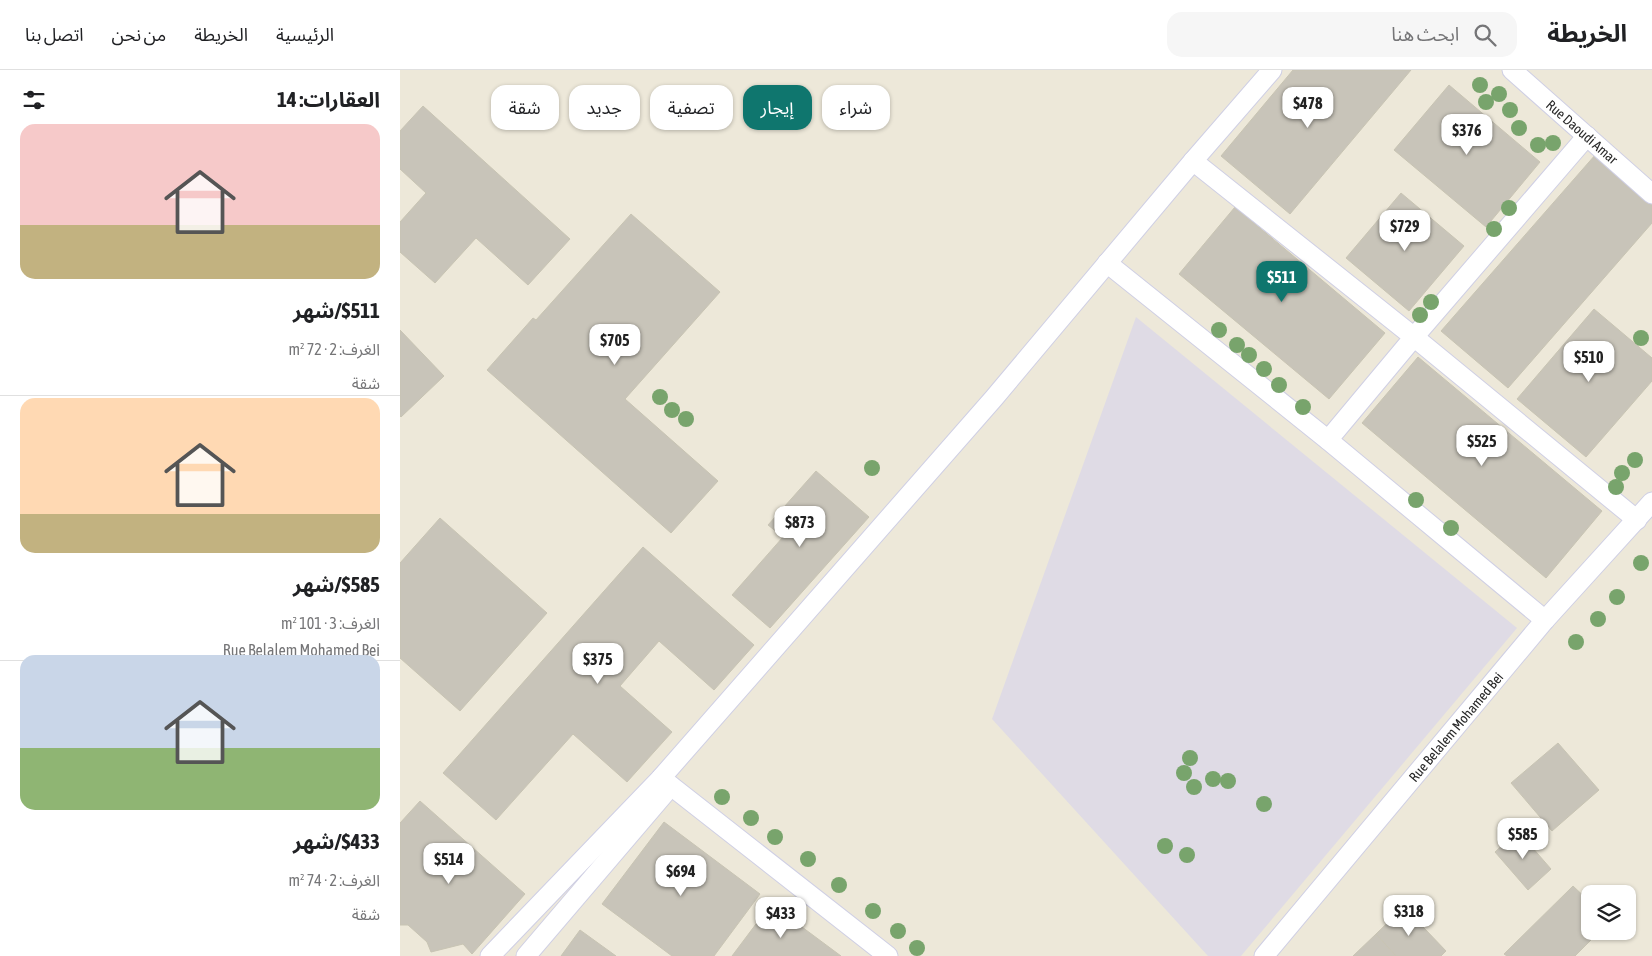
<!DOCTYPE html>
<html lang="ar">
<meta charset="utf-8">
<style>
:root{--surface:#fff;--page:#f6f6f6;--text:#202124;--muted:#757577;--line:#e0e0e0;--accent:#0f766e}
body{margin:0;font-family:"Asap Condensed","Noto Sans Arabic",sans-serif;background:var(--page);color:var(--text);direction:rtl;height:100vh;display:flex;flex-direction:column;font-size:19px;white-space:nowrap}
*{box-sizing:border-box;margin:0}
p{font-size:16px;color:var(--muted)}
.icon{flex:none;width:28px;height:28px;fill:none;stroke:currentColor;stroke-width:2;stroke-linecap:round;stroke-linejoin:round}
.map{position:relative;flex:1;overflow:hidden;direction:ltr}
.panel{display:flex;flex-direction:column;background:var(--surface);width:400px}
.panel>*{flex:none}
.banner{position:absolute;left:15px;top:15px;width:475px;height:45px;direction:rtl;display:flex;gap:10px}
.controls{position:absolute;left:1181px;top:815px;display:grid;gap:10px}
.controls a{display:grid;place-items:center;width:55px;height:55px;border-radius:10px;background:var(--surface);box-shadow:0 1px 4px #0004;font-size:25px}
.price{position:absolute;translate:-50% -42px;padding:0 11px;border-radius:10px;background:#fff;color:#222;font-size:16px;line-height:32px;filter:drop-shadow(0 1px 2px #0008)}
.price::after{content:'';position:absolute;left:50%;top:30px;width:15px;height:11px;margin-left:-8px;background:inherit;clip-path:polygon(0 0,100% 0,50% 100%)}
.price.on{background:var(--accent);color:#fff}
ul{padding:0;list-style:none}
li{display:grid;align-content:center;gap:10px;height:265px;padding:0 20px}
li+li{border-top:1px solid var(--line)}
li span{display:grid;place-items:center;height:155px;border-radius:15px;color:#555}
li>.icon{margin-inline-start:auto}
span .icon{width:90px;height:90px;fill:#fffc;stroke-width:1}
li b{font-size:21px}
h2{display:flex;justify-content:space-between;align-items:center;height:60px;padding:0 20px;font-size:21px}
.chip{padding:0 18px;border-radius:15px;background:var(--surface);box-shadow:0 1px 4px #0004;font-size:18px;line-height:45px}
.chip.on{background:var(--accent);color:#fff}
header{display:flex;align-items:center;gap:30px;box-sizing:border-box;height:70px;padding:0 25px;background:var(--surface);border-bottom:1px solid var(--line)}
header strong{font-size:24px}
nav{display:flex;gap:28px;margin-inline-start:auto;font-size:18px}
.search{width:350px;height:45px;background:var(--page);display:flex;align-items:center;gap:12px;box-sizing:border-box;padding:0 18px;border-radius:15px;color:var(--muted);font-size:19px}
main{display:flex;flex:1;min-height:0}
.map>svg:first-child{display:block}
</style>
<header>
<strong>الخريطة</strong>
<div class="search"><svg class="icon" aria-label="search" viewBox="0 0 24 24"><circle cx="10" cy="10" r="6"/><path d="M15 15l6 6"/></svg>ابحث هنا</div>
<nav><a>الرئيسية</a><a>الخريطة</a><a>من نحن</a><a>اتصل بنا</a></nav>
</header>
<main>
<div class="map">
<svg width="1252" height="886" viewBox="0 0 1252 886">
<rect width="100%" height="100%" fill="#ede8d9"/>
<polygon fill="#dfdbe5" points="736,247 1117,558 841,886 808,886 592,649"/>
<g fill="#c8c4b9" stroke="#c8c4b3">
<polygon points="893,0 1011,0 890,144 821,86"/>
<polygon points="1049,15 1140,92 1086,157 994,80"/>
<polygon points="23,36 170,169 128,215 76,168 35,213 0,182 0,152 26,123 0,99 0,61"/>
<polygon points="1196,84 1252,132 1252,153 1108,318 1041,261"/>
<polygon points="1001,123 1064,176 1009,241 946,188"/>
<polygon points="835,137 985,263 929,329 779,204"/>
<polygon points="231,144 320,222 225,329 318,411 271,463 87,300 133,248 136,250"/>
<polygon points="1194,239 1252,288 1252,311 1186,387 1117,329"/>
<polygon points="0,260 44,306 1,347 0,346"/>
<polygon points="1018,287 1202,441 1146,508 962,353"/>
<polygon points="416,401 469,447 370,558 332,525 383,467 368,455"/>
<polygon points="40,448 147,543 60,641 0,588 0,493"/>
<polygon points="243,477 354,575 314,620 259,571 220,616 272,662 227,712 173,664 96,750 43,703"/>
<polygon points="1158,673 1199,720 1152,761 1111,713"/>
<polygon points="20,731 125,824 72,884 63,874 31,882 27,872 8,855 0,855 0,753"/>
<polygon points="264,752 360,824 314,886 272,886 202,834"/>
<polygon points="1118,761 1151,799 1128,820 1095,782"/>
<polygon points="1173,816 1190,832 1190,861 1200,861 1175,886 1107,886 1104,884"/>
<polygon points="371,834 441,886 332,886"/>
<polygon points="1004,837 1046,881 1041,886 996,886 976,864"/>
<polygon points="180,860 216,886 161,886"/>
<polygon points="976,864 996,886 953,886"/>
</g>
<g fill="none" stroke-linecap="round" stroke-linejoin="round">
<defs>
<g id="street">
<polyline points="1112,0 1252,124"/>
<polyline points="793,91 1014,267 1237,450"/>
<polyline points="707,193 928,370 1145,550"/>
<polyline points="928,370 1014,267 1187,66"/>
<polyline points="261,708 488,886"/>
<polyline points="90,886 261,708 594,328 793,91 872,0"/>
<polyline points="126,886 271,716"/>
<polyline points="864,886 1145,550 1252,432"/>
</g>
</defs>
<use href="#street" stroke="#cfcfe4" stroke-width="21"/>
<use href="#street" stroke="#fff" stroke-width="19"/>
</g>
<g fill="#78a46c">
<circle cx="1080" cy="15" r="8"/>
<circle cx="1099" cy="24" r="8"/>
<circle cx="1086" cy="32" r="8"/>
<circle cx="1110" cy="40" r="8"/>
<circle cx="1119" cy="58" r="8"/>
<circle cx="1153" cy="73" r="8"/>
<circle cx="1138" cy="75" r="8"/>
<circle cx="1109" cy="138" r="8"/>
<circle cx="1094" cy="159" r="8"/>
<circle cx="1031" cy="232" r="8"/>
<circle cx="1020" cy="245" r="8"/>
<circle cx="819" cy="260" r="8"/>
<circle cx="1241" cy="268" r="8"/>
<circle cx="837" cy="275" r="8"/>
<circle cx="849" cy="285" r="8"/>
<circle cx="864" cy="299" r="8"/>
<circle cx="879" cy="315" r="8"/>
<circle cx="260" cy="327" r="8"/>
<circle cx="903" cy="337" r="8"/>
<circle cx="272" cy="340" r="8"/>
<circle cx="286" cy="349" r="8"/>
<circle cx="1235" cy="390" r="8"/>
<circle cx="472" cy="398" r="8"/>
<circle cx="1222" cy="403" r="8"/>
<circle cx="1216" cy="417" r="8"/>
<circle cx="1016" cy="430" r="8"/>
<circle cx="1051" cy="458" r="8"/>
<circle cx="1241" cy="493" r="8"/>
<circle cx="1217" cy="527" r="8"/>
<circle cx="1198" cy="549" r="8"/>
<circle cx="1176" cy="572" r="8"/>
<circle cx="790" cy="688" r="8"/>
<circle cx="784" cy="703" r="8"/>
<circle cx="813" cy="709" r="8"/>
<circle cx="828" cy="711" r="8"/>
<circle cx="794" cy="717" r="8"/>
<circle cx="322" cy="727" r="8"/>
<circle cx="864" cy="734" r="8"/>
<circle cx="351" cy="748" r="8"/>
<circle cx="375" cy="767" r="8"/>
<circle cx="765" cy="776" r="8"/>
<circle cx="787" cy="785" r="8"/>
<circle cx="408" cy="789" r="8"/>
<circle cx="439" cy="815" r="8"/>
<circle cx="473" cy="841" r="8"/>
<circle cx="498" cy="861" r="8"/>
<circle cx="517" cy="878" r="8"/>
</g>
<g text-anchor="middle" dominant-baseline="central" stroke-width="4" stroke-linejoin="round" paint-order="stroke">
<g font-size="14" fill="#292929" stroke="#fff">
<text transform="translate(1182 62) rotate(41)">Rue Daoudi Amar</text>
<text transform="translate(1056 657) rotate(-50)">Rue Belalem Mohamed Bei</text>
</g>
</g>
</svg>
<div class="controls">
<a><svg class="icon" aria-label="layers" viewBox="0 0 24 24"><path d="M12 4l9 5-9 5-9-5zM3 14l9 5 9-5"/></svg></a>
</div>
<b class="price" style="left:908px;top:59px">$478</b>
<b class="price" style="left:1067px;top:86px">$376</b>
<b class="price" style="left:1005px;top:182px">$729</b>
<b class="price on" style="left:882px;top:233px">$511</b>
<b class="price" style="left:215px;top:296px">$705</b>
<b class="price" style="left:1189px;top:313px">$510</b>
<b class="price" style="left:1082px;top:397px">$525</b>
<b class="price" style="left:400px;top:478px">$873</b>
<b class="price" style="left:198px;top:615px">$375</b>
<b class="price" style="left:1123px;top:790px">$585</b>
<b class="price" style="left:49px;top:815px">$514</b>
<b class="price" style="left:281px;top:827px">$694</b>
<b class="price" style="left:1009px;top:867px">$318</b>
<b class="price" style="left:381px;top:869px">$433</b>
<div class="banner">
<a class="chip">شراء</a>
<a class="chip on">إيجار</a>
<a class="chip">تصفية</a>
<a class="chip">جديد</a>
<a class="chip">شقة</a>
</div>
</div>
<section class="panel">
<h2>العقارات: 14<svg class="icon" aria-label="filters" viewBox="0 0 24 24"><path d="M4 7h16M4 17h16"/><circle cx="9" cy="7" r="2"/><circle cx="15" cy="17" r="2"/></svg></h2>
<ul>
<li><span style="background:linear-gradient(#f6c9c9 65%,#c2b280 0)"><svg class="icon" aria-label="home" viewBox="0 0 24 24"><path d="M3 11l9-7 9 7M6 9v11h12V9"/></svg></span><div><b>$511/شهر</b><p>الغرف: 2 · 72 m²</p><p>شقة</p></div></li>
<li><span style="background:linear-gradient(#ffd9b3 75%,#c2b280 0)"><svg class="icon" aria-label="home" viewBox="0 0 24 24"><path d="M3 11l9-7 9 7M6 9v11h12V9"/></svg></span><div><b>$585/شهر</b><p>الغرف: 3 · 101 m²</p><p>Rue Belalem Mohamed Bei</p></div></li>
<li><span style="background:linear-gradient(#c9d6e8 60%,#8fb573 0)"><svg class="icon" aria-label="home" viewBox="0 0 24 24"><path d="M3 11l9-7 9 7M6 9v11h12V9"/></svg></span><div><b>$433/شهر</b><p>الغرف: 2 · 74 m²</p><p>شقة</p></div></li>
</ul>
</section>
</main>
